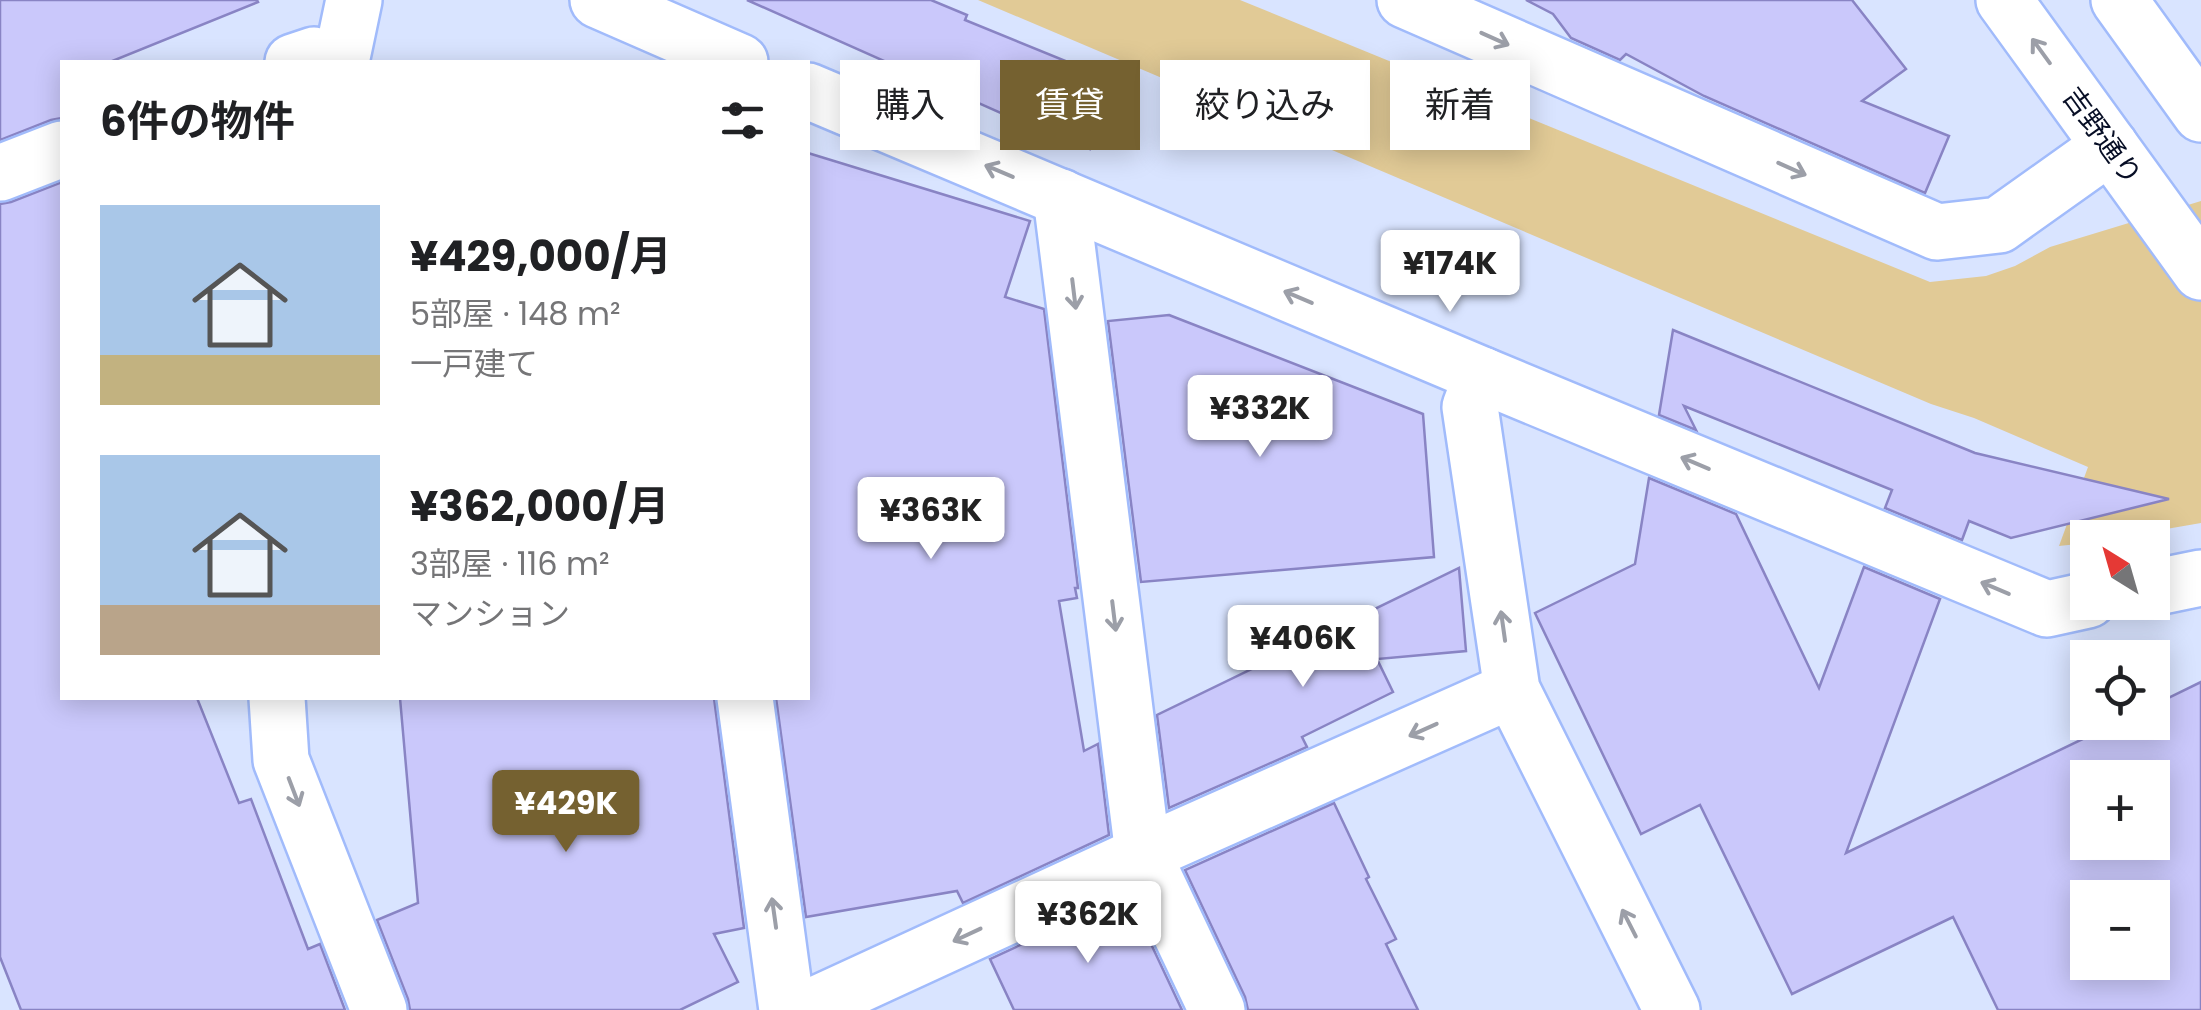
<!DOCTYPE html>
<html lang="ja">
<meta charset="utf-8">
<style>
:root{--surface:#fff;--page:#f6f6f6;--text:#202124;--muted:#757577;--accent:#756130}
body{margin:0;font-family:Poppins,"Noto Sans JP",sans-serif;background:var(--page);color:var(--text);height:100vh;display:flex;flex-direction:column;font-size:38px;white-space:nowrap}
*{box-sizing:border-box;margin:0}
p{font-size:32px;color:var(--muted)}
.icon{flex:none;width:55px;height:55px;fill:none;stroke:currentColor;stroke-width:2;stroke-linecap:round;stroke-linejoin:round}
.map{position:relative;flex:1;overflow:hidden}
.drawer{position:absolute;left:60px;top:60px;width:750px;height:640px;display:flex;flex-direction:column;background:var(--surface);border-radius:0px;box-shadow:0 5px 25px #0003}
.drawer>*{flex:none}
.top-card{position:absolute;left:840px;top:60px;width:950px;height:90px;display:flex;gap:20px}
.needle{width:65px;rotate:323deg}
.tools{position:absolute;left:2070px;top:520px;display:grid;gap:20px}
.tools a{display:grid;place-items:center;width:100px;height:100px;border-radius:0px;background:var(--surface);box-shadow:0 5px 25px #0003;font-size:50px}
.price{position:absolute;translate:-50% -85px;padding:0 22px;border-radius:10px;background:#fff;color:#222;font-size:32px;line-height:65px;filter:drop-shadow(0 2px 5px #0008)}
.price::after{content:'';position:absolute;left:50%;top:60px;width:30px;height:22px;margin-left:-15px;background:inherit;clip-path:polygon(0 0,100% 0,50% 100%)}
.price.on{background:var(--accent);color:#fff}
ul{padding:0;list-style:none}
li{display:flex;align-items:center;gap:30px;height:250px;padding:0 40px}
li span{display:grid;place-items:center;flex:none;width:280px;height:200px;border-radius:0px;color:#555}
li>.icon{margin-inline-start:auto}
span .icon{width:120px;height:120px;fill:#fffc;stroke-width:1}
li b{font-size:42px}
h2{display:flex;justify-content:space-between;align-items:center;height:120px;padding:0 40px;font-size:42px}
.tag{padding:0 35px;border-radius:0px;background:var(--surface);box-shadow:0 5px 25px #0003;font-size:35px;line-height:90px}
.tag.on{background:var(--accent);color:#fff}
.map>svg:first-child{display:block}
</style>
<div class="map">
<svg width="2201" height="1010" viewBox="0 0 2201 1010">
<rect width="100%" height="100%" fill="#d9e4ff"/>
<polygon fill="#e1ca96" points="978,0 1240,0 1930,282 1986,276 2015,266 2050,247 2201,201 2201,523 2120,537 2088,538 2087,543 2059,546 2088,467 1974,418 1931,404"/>
<g fill="#cac8fb" stroke="#8984c4" stroke-width="2.5" fill-rule="evenodd">
<polygon points="0,0 257,0 258,2 110,62 62,62 62,118 51,120 0,140"/>
<polygon points="747,0 931,0 967,15 965,20 1117,82 1090,149 1058,136 1057,138"/>
<polygon points="1526,0 1852,0 1906,69 1862,101 1949,136 1925,193 1704,96 1626,54 1620,60 1571,38 1553,14"/>
<polygon points="808,153 1030,221 1005,297 1044,309 1078,588 1075,588 1077,598 1059,601 1084,751 1098,744 1109,835 963,903 957,891 806,917 776,698 808,698"/>
<polygon points="62,182 62,698 197,698 239,803 251,799 308,949 320,944 345,1010 21,1010 0,957 0,204 11,202"/>
<polygon points="1169,315 1423,414 1434,557 1141,582 1108,321"/>
<polygon points="1673,330 1975,453 2169,499 2011,538 1969,521 1962,540 1885,508 1892,490 1684,406 1696,430 1659,415"/>
<path d="M1649,478L1736,514L1819,688L1864,567L1940,599L1846,853L2118,722H2152V706L2201,682V1010H1998L1953,917L1792,994L1700,805L1641,834L1535,613L1635,564ZM2088,778H2152V842H2088ZM2088,898H2152V962H2088Z"/>
<polygon points="1459,568 1466,651 1377,659 1393,692 1302,737 1307,747 1169,808 1157,715"/>
<polygon points="400,698 714,698 744,928 714,934 738,982 680,1010 410,1010 408,999 377,920 418,903"/>
<polygon points="1334,803 1369,877 1366,879 1396,939 1386,944 1418,1010 1248,1010 1245,997 1185,870"/>
<polygon points="1128,895 1182,1010 1014,1010 990,959"/>
</g>
<g fill="none" stroke-linecap="round" stroke-linejoin="round">
<defs>
<g id="minor">
<polyline points="598,0 740,62"/>
<polyline points="1405,0 1937,232 1999,225 2110,146"/>
<polyline points="293,62 314,55 341,62 354,0"/>
<polyline points="808,91 1482,375 2047,609 2088,600"/>
<polyline points="0,173 62,149"/>
<polyline points="1061,197 1143,854 1217,1010"/>
<polyline points="1482,375 1470,407 1512,690 1672,1010"/>
<polyline points="2152,588 2201,578"/>
<polyline points="277,698 281,760 379,1010"/>
<polyline points="745,698 787,1010"/>
<polyline points="804,1010 1143,854 1512,690"/>
</g>
<g id="secondary">
<polyline points="2004,0 2201,272"/>
<polyline points="2119,0 2201,114"/>
</g>
</defs>
<use href="#minor" stroke="#a1bbfb" stroke-width="60"/>
<use href="#secondary" stroke="#a1bbfb" stroke-width="60"/>
<use href="#minor" stroke="#fff" stroke-width="55"/>
<use href="#secondary" stroke="#fff" stroke-width="55"/>
</g>
<defs><path id="oneway-shaft" d="M-6 0H5M1.5-3L5.5 0L1.5 3" fill="none" stroke-width="1.6" stroke-linecap="round" stroke-linejoin="round" transform="scale(2.5)"/></defs>
<g stroke="#9c9fa8">
<use href="#oneway-shaft" transform="translate(1495 39) rotate(24)"/>
<use href="#oneway-shaft" transform="translate(2041 51) rotate(-126)"/>
<use href="#oneway-shaft" transform="translate(1792 169) rotate(24)"/>
<use href="#oneway-shaft" transform="translate(999 171) rotate(-157)"/>
<use href="#oneway-shaft" transform="translate(1074 294) rotate(83)"/>
<use href="#oneway-shaft" transform="translate(1298 297) rotate(-157)"/>
<use href="#oneway-shaft" transform="translate(1695 463) rotate(-157)"/>
<use href="#oneway-shaft" transform="translate(1995 588) rotate(-157)"/>
<use href="#oneway-shaft" transform="translate(1114 616) rotate(83)"/>
<use href="#oneway-shaft" transform="translate(1503 626) rotate(-98)"/>
<use href="#oneway-shaft" transform="translate(1423 730) rotate(156)"/>
<use href="#oneway-shaft" transform="translate(294 792) rotate(69)"/>
<use href="#oneway-shaft" transform="translate(774 913) rotate(-98)"/>
<use href="#oneway-shaft" transform="translate(1629 923) rotate(-117)"/>
<use href="#oneway-shaft" transform="translate(967 935) rotate(155)"/>
</g>
<g text-anchor="middle" dominant-baseline="central" stroke-width="9" stroke-linejoin="round" paint-order="stroke">
<g font-size="28" fill="#070e25" stroke="#fff">
<text transform="translate(2102 136) rotate(54)">吉野通り</text>
</g>
</g>
</svg>
<div class="tools">
<a><svg class="needle" viewBox="-14 -14 28 28"><path d="M0-13l5 13h-10z" fill="#e53935"/><path d="M0 13l5-13h-10z" fill="#757577"/></svg></a>
<a><svg class="icon" aria-label="locate" viewBox="0 0 24 24"><circle cx="12" cy="12" r="6"/><path d="M12 2v4M12 18v4M2 12h4M18 12h4"/></svg></a>
<a>+</a>
<a>−</a>
</div>
<b class="price" style="left:1450px;top:315px">¥174K</b>
<b class="price" style="left:1260px;top:460px">¥332K</b>
<b class="price" style="left:931px;top:562px">¥363K</b>
<b class="price" style="left:1303px;top:690px">¥406K</b>
<b class="price on" style="left:566px;top:855px">¥429K</b>
<b class="price" style="left:1088px;top:966px">¥362K</b>
<div class="top-card">
<a class="tag">購入</a>
<a class="tag on">賃貸</a>
<a class="tag">絞り込み</a>
<a class="tag">新着</a>
</div>
<section class="drawer">
<h2>6件の物件<svg class="icon" aria-label="filters" viewBox="0 0 24 24"><path d="M4 7h16M4 17h16"/><circle cx="9" cy="7" r="2"/><circle cx="15" cy="17" r="2"/></svg></h2>
<ul>
<li><span style="background:linear-gradient(#a9c7e8 75%,#c2b280 0)"><svg class="icon" aria-label="home" viewBox="0 0 24 24"><path d="M3 11l9-7 9 7M6 9v11h12V9"/></svg></span><div><b>¥429,000/月</b><p>5部屋 · 148 m²</p><p>一戸建て</p></div></li>
<li><span style="background:linear-gradient(#a9c7e8 75%,#b9a48a 0)"><svg class="icon" aria-label="home" viewBox="0 0 24 24"><path d="M3 11l9-7 9 7M6 9v11h12V9"/></svg></span><div><b>¥362,000/月</b><p>3部屋 · 116 m²</p><p>マンション</p></div></li>
</ul>
</section>
</div>
